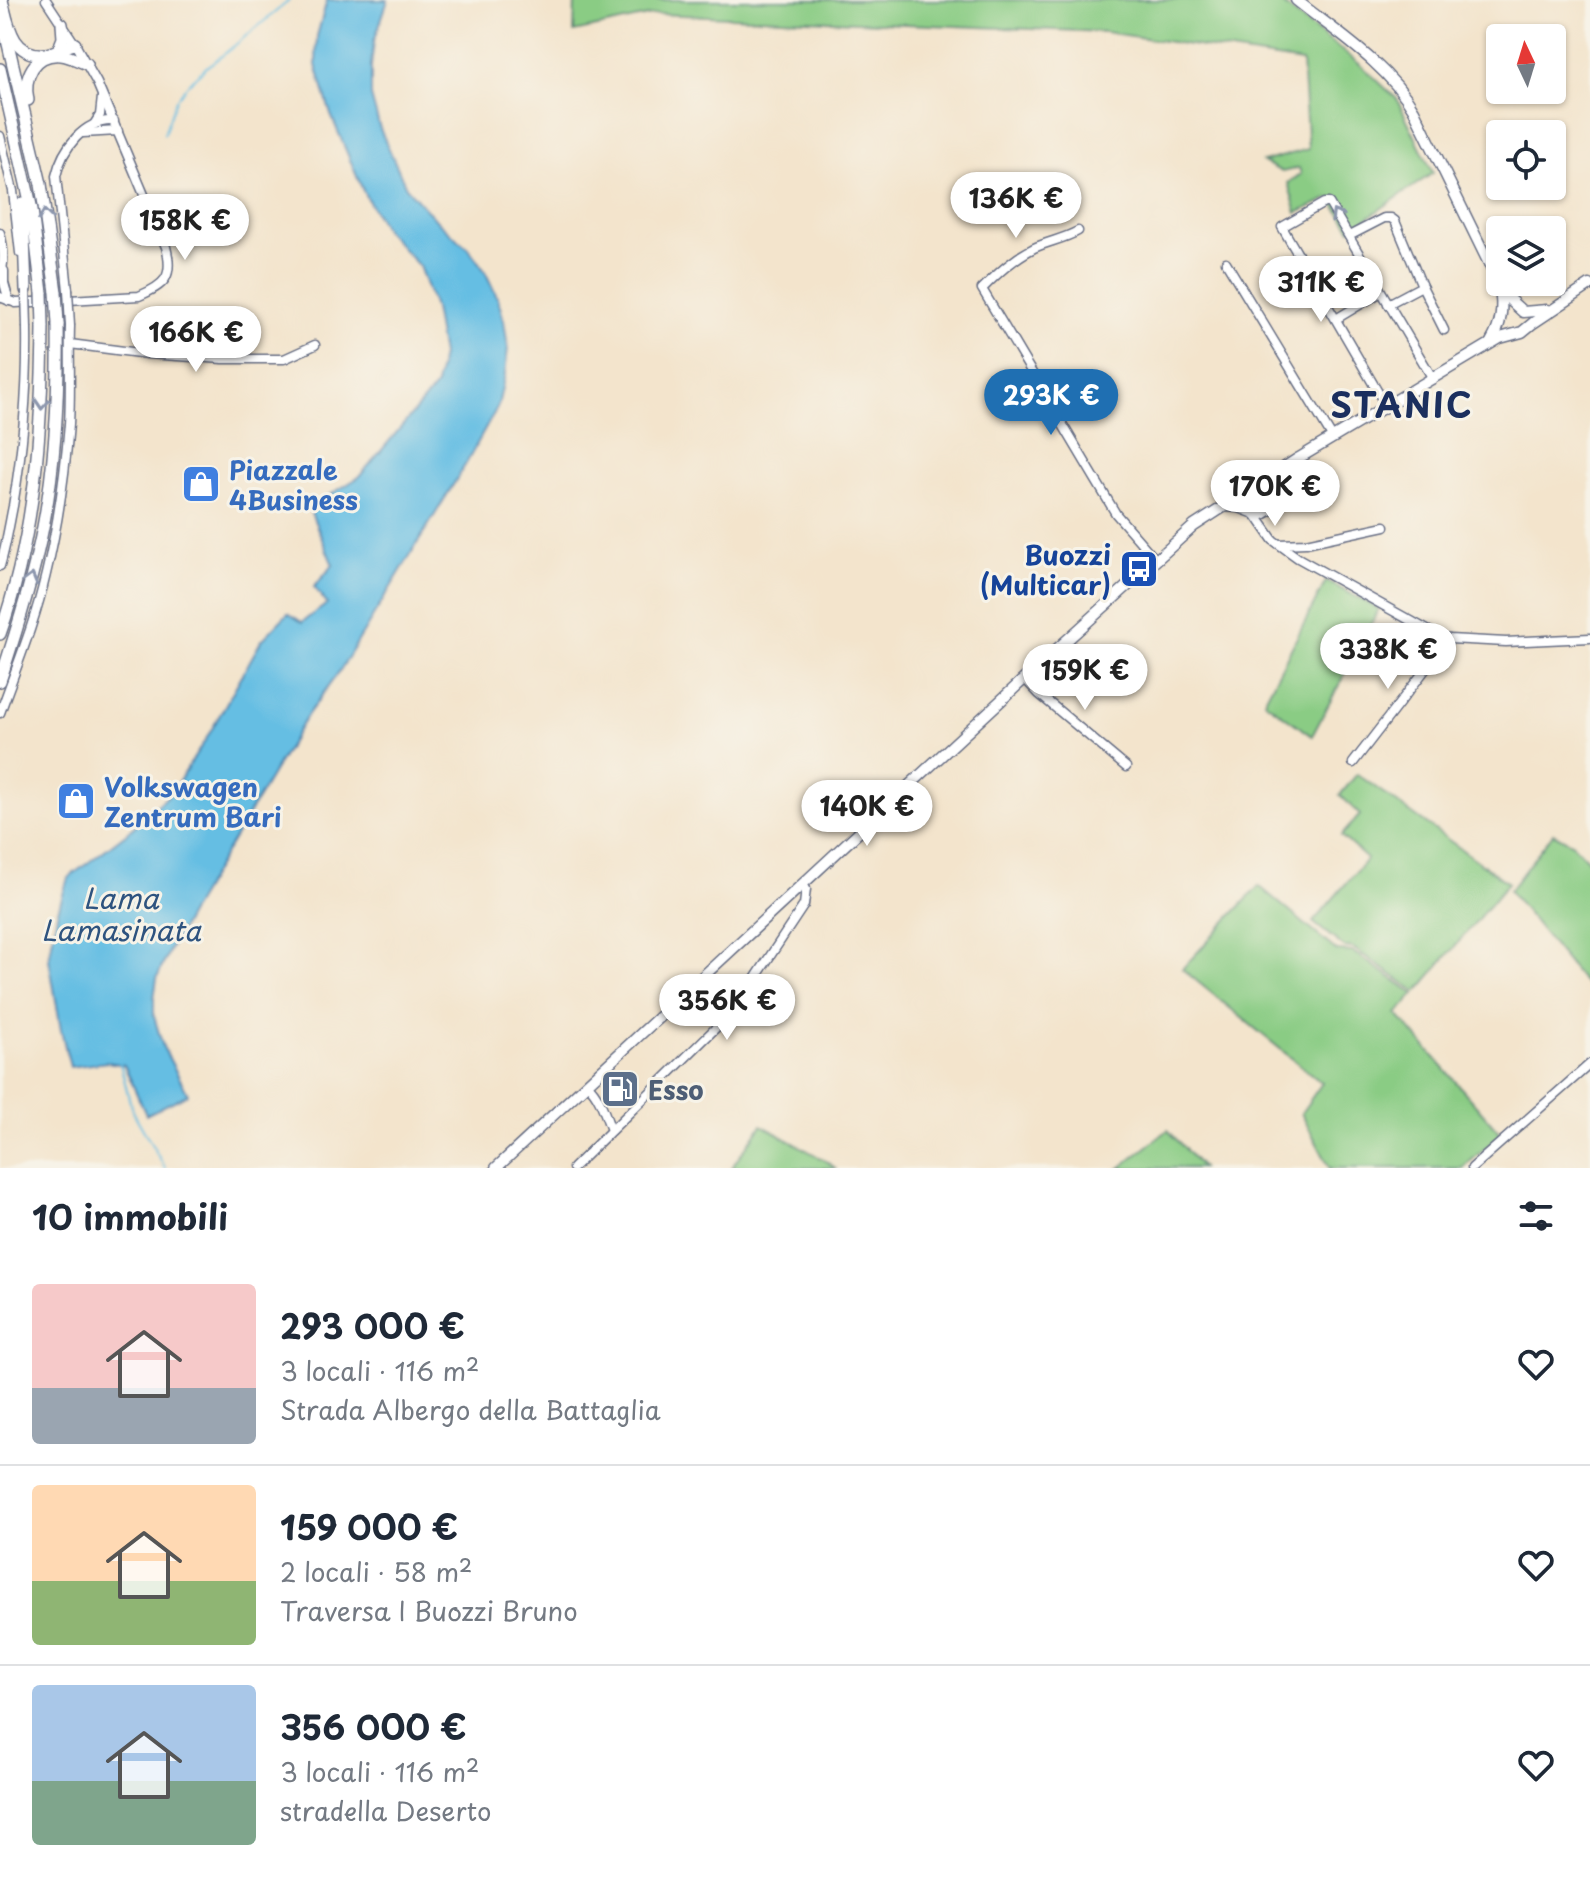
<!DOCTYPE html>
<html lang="it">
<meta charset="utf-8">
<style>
:root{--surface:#fff;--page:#f6f6f7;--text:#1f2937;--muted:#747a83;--line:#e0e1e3;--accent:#1f6fb2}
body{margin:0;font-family:"Playpen Sans",sans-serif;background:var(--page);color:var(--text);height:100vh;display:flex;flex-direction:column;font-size:30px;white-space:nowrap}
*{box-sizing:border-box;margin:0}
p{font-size:26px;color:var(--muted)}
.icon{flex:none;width:44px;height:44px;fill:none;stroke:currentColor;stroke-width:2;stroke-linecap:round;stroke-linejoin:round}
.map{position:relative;height:1168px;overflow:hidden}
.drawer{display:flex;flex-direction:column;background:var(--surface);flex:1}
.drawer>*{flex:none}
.needle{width:52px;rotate:356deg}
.fabs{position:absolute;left:1486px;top:24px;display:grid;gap:16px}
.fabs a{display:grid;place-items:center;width:80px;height:80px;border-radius:8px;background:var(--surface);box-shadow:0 2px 6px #0004;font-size:40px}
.price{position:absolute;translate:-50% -68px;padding:0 18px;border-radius:28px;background:#fff;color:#222;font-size:26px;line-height:52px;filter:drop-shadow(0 2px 4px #0008)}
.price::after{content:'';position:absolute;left:50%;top:48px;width:24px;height:18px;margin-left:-12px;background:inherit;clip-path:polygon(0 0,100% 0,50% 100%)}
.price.selected{background:var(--accent);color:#fff}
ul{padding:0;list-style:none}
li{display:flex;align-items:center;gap:24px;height:200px;padding:0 32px}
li+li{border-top:2px solid var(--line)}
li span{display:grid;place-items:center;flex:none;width:224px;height:160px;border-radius:8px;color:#555}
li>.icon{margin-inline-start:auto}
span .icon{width:96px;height:96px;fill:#fffc;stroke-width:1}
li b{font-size:34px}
h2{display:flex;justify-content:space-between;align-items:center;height:96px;padding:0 32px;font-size:34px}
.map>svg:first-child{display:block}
</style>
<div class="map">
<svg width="1590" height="1168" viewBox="0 0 1590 1168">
<rect width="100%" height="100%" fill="#f7f3e8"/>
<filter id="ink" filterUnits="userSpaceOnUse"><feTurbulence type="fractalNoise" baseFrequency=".0125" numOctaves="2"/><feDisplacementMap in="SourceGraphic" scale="16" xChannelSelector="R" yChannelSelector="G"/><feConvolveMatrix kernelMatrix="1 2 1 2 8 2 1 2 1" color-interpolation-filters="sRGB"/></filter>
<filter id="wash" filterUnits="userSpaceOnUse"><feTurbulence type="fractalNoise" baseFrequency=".006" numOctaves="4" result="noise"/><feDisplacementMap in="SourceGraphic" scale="32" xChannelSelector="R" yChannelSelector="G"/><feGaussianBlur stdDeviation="1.8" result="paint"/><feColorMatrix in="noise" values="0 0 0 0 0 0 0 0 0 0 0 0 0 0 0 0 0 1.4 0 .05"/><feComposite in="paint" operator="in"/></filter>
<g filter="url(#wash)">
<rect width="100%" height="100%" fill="#f3e4cc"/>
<g fill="#8acc84" stroke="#527e71" stroke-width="2">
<polygon points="575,0 1277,0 1362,66 1397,99 1433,173 1351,229 1330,198 1297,213 1288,183 1301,174 1299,168 1282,172 1263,162 1308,149 1302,62 1105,32 657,14 574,32"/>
<polygon points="1326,581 1379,609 1312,736 1264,701"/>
<polygon points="1357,774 1508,883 1417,992 1353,948 1344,947 1313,922 1367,859 1341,836 1360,815 1340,795"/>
<polygon points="1553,833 1573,844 1590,862 1590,990 1509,891"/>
<polygon points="1259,886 1337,951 1353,952 1415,994 1397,1014 1501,1134 1463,1168 1330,1168 1301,1113 1322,1083 1182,969"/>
<polygon points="762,1125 828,1162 835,1168 731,1168"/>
<polygon points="1168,1130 1202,1168 1120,1168"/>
</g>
<polygon fill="#65bee3" stroke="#4076a0" stroke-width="2" points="327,0 388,0 374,41 371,66 371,96 380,129 406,187 436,220 469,249 485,271 498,299 504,321 508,348 505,374 498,406 467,462 341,669 306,717 193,907 169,951 157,978 154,998 154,1016 163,1047 188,1094 146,1115 124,1065 107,1062 70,1067 61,1030 49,959 57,914 68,878 127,833 172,792 208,736 261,641 288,613 302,622 327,604 314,587 333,565 309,508 359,477 436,386 442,355 434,308 419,266 385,230 364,193 331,115 316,65 317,36"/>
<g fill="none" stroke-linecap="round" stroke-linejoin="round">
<g stroke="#65bee3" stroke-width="2">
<polyline points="164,134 176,99 188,84 205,68 223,55 290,0"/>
<polyline points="120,1063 132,1110 165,1168"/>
</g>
</g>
</g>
<g filter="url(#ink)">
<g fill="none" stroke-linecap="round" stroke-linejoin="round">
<defs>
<g id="minor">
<polyline points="95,123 100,115 102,97"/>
<polyline points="83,133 118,131"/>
<polyline points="0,136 13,191 20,253"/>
<path d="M1078,231C1064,239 1049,241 1034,248C1014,258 998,273 982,289L1116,514L1156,560"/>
<path d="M0,233C4,248 5,263 0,277"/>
<polyline points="1349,236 1384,218 1391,218 1395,221 1422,286 1444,330"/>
<polyline points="1226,262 1332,437"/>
<polyline points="4,271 4,283 9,301"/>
<path d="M68,290L56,176C62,149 84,119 114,121"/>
<path d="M0,297L16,303L139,296C165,285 174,277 166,247L97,83L75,44L46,0"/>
<polyline points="1388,304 1422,286"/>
<polyline points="1336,319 1381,292"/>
<polyline points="70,344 147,354 223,359 284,359 315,345"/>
<polyline points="1386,406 1282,227 1324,203 1329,203 1433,379"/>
<polyline points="1255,514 1273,540 1298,558 1440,637 1449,639 1506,642 1590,638"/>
<polyline points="1279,544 1306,543 1385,526"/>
<path d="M0,566C6,546 9,526 13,506C23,447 28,387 27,328"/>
<polyline points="1025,679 1039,694 1126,767"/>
<path d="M0,713C16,668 35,622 46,574C58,525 65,474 69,424C71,391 69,358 70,326"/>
<polyline points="1353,763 1449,639"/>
<path d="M587,1084C600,1095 605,1115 611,1130"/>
<polyline points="573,1168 735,1009 804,905 806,889 802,884"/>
<polyline points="1472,1168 1590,1064"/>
</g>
<g id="major">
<path d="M1296,0C1336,32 1388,65 1414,110L1500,286L1511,301L1523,312L1547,310"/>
<path d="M1491,342C1502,324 1503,308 1500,288"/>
<path d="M1224,506L1239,507L1260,515C1273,511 1273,506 1273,493C1273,486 1275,479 1278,472"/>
<polyline points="496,1168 1036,668 1194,526 1299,458 1500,338 1522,332 1533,323 1590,285"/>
</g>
<g id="highway">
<path d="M2,0C8,24 12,57 45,54C55,53 64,46 75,44"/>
<polyline points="0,10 41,184 56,292"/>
<polyline points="59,48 63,38 62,24"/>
<polyline points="0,69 32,210 42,293"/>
<path d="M28,100C23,78 34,52 61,55C70,56 79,61 87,64"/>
<polyline points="23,203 25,222 24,237 26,290"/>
<path d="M0,634C35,535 42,430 43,326"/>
<path d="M0,681C17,630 33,579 43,527C56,460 59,392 58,324"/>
</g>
</defs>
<use href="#minor" stroke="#676e84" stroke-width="11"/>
<use href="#major" stroke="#676e84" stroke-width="13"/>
<use href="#highway" stroke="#676e84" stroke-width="14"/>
<use href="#minor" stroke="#fff" stroke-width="8"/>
<use href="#major" stroke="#fff" stroke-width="10"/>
<use href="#highway" stroke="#fff" stroke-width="11"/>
<defs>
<g id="minor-bridge">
<polyline points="26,290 27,328"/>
<polyline points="68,290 70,326"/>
</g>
<g id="highway-bridge">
<polyline points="56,292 58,324"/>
<polyline points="42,293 43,326"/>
</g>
</defs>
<use href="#minor-bridge" stroke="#676e84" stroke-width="11" stroke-linecap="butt"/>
<use href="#highway-bridge" stroke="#676e84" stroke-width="14" stroke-linecap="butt"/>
<use href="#minor-bridge" stroke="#fff" stroke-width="8"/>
<use href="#highway-bridge" stroke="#fff" stroke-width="11"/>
</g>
<defs><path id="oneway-chevron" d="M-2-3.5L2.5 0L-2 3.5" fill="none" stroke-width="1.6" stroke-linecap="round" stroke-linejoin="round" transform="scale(2)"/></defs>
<g stroke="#8d97ae">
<use href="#oneway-chevron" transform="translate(45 215) rotate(-98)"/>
<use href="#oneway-chevron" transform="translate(1336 215) rotate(-121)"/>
<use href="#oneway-chevron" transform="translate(42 404) rotate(94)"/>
<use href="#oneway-chevron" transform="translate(31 579) rotate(-75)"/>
</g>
</g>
<defs>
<symbol id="shop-square" viewBox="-11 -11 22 22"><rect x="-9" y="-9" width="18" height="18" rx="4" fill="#3f7fe0" stroke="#f7f3e8"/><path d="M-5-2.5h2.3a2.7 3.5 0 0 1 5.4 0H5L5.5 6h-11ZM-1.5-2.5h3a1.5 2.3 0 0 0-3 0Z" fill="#fff"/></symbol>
<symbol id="bus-square" viewBox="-11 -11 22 22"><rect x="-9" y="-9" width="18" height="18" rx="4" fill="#1a4fb4" stroke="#f7f3e8"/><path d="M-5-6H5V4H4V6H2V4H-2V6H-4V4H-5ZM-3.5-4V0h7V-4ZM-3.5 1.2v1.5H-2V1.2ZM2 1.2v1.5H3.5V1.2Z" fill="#fff"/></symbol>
<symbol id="fuel-square" viewBox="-11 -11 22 22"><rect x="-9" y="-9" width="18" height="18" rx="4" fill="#5c6f8a" stroke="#f7f3e8"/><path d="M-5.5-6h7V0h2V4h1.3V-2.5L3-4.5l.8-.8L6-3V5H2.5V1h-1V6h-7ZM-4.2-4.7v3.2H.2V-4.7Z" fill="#fff"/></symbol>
</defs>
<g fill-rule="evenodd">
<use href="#shop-square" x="179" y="462" width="44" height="44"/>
<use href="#bus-square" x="1117" y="547" width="44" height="44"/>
<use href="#shop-square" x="54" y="779" width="44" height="44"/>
<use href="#fuel-square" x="598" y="1067" width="44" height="44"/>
</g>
<g text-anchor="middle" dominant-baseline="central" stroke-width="6" stroke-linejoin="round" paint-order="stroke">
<g font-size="26" font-weight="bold" fill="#366cbe" stroke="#f7f3e8" text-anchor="start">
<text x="229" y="469">Piazzale<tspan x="229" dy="30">4Business</tspan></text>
<text x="104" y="786">Volkswagen<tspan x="104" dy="30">Zentrum Bari</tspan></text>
</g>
<g font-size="26" font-weight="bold" fill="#164399" stroke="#f7f3e8" text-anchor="end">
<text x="1111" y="554">Buozzi<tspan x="1111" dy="30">(Multicar)</tspan></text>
</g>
<g font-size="26" font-weight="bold" fill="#4e5e75" stroke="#f7f3e8" text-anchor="start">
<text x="648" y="1089">Esso</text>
</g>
<g font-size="28" font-style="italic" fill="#2e537f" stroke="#f7f3e8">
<text x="121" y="897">Lama<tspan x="121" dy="32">Lamasinata</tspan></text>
</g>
<g font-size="34" font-weight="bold" letter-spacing="2" fill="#1b2f5e" stroke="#f7f3e8">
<text x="1402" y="404">STANIC</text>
</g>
</g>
</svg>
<div class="fabs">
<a><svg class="needle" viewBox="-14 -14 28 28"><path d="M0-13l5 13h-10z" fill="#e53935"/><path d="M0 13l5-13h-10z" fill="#747a83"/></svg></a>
<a><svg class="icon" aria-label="locate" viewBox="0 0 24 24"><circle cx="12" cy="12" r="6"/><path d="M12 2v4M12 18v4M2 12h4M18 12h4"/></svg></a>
<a><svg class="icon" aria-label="layers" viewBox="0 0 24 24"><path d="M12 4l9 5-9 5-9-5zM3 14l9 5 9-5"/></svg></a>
</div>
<b class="price" style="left:1016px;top:240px">136K €</b>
<b class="price" style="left:185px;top:262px">158K €</b>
<b class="price" style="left:1321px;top:324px">311K €</b>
<b class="price" style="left:196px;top:374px">166K €</b>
<b class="price selected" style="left:1051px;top:437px">293K €</b>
<b class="price" style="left:1275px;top:528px">170K €</b>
<b class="price" style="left:1388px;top:691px">338K €</b>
<b class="price" style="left:1085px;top:712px">159K €</b>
<b class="price" style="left:867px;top:848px">140K €</b>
<b class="price" style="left:727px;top:1042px">356K €</b>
</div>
<section class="drawer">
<h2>10 immobili<svg class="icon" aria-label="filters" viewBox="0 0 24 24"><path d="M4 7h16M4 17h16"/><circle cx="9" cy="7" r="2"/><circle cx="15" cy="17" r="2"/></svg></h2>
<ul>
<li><span style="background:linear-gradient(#f6c9c9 65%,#9aa5b1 0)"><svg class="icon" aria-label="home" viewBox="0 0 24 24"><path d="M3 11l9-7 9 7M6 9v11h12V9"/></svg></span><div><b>293 000 €</b><p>3 locali · 116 m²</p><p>Strada Albergo della Battaglia</p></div><svg class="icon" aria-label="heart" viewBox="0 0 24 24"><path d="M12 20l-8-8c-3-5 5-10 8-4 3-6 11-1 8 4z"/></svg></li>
<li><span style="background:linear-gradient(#ffd9b3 60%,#8fb573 0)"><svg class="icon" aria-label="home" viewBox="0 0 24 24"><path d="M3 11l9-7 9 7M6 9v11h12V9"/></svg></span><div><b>159 000 €</b><p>2 locali · 58 m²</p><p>Traversa I Buozzi Bruno</p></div><svg class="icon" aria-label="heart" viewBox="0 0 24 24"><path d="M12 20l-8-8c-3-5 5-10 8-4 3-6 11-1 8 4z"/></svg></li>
<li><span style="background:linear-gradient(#a9c7e8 60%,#7fa58c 0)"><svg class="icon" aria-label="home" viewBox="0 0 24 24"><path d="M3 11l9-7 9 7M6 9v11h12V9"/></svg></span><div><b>356 000 €</b><p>3 locali · 116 m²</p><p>stradella Deserto</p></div><svg class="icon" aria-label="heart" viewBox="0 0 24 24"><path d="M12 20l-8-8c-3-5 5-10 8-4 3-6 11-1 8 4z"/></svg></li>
</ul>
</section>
